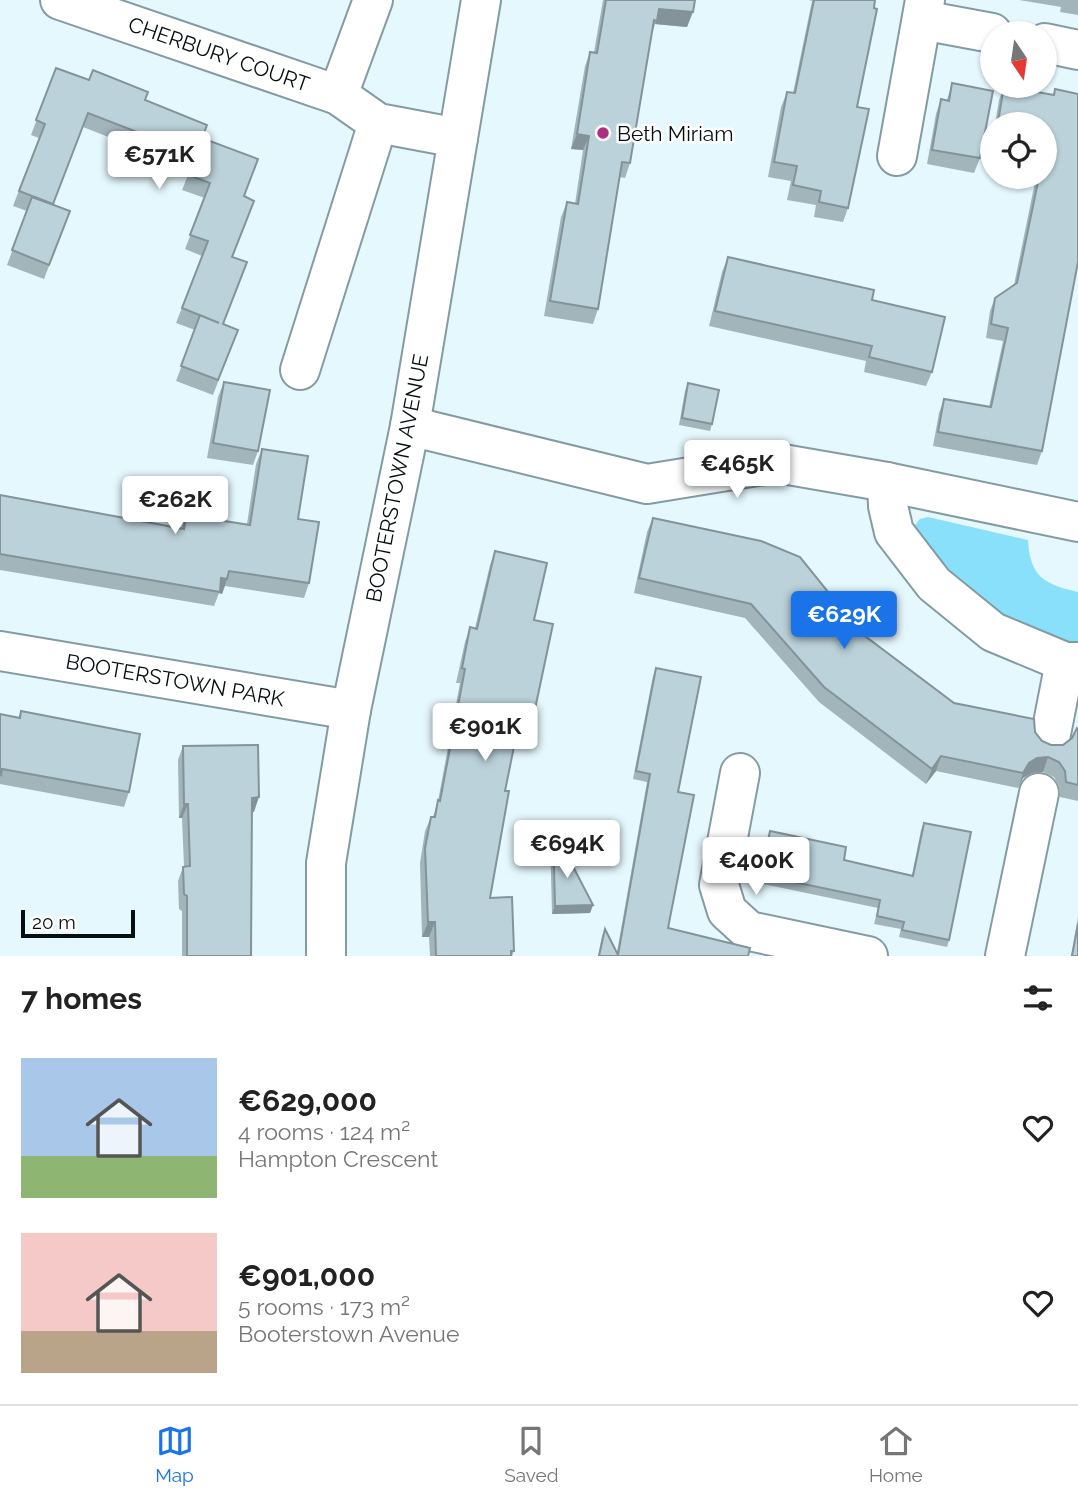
<!DOCTYPE html>
<meta charset="utf-8">
<style>
:root{--surface:#fff;--page:#f6f6f6;--text:#222;--muted:#767676;--line:#e0e0e0;--accent:#1a73e8}
body{margin:0;font-family:Raleway,sans-serif;background:var(--page);color:var(--text);height:100vh;display:flex;flex-direction:column;font-size:26px;white-space:nowrap}
*{box-sizing:border-box;margin:0}
p{font-size:23px;color:var(--muted)}
.icon{flex:none;width:38px;height:38px;fill:none;stroke:currentColor;stroke-width:2;stroke-linecap:round;stroke-linejoin:round}
.map{position:relative;height:956px;overflow:hidden}
.sheet{display:flex;flex-direction:column;background:var(--surface);flex:1}
.sheet>*{flex:none}
.needle{width:46px;rotate:167deg}
.buttons{position:absolute;left:980px;top:21px;display:grid;gap:14px}
.buttons a{display:grid;place-items:center;width:77px;height:77px;border-radius:50%;background:var(--surface);box-shadow:0 2px 5px #0004;font-size:35px}
.scale{position:absolute;left:21px;bottom:18px;width:114px;box-sizing:border-box;padding-left:7px;border:4px solid #060e10;border-top:0;font-size:19px;line-height:24px;white-space:nowrap;color:#060e10;-webkit-text-stroke:5px #fff;paint-order:stroke}
.price{position:absolute;translate:-50% -60px;padding:0 16px;border-radius:7px;background:#fff;color:#222;font-size:23px;line-height:46px;filter:drop-shadow(0 2px 4px #0008)}
.price::after{content:'';position:absolute;left:50%;top:42px;width:21px;height:16px;margin-left:-10px;background:inherit;clip-path:polygon(0 0,100% 0,50% 100%)}
.price.current{background:var(--accent);color:#fff}
ul{padding:0;list-style:none}
li{display:flex;align-items:center;gap:21px;height:175px;padding:0 21px}
li span{display:grid;place-items:center;flex:none;width:196px;height:140px;border-radius:0px;color:#555}
li>.icon{margin-inline-start:auto}
span .icon{width:84px;height:84px;fill:#fffc;stroke-width:1}
li b{font-size:30px}
h2{display:flex;justify-content:space-between;align-items:center;height:84px;padding:0 21px;font-size:30px}
.menu{display:flex;justify-content:space-around;align-items:center;height:98px;border-top:2px solid var(--line);background:var(--surface);font-size:19px;color:var(--muted)}
.menu a{display:grid;justify-items:center;gap:4px}
.menu .current{color:var(--accent)}
.map>svg:first-child{display:block}
</style>
<div class="map">
<svg width="1078" height="956" viewBox="0 0 1078 956">
<rect width="100%" height="100%" fill="#e5f8fe"/>
<path fill="#89e0fa" d="M928,517L1028,540C1030,577 1044,584 1078,592V646L1071,645L994,615L957,585L915,533V525L920,519Z"/>
<g fill="none" stroke-linecap="round" stroke-linejoin="round">
<defs>
<g id="minor">
<polyline points="60,0 338,95 378,123 458,138"/>
<polyline points="922,20 992,33"/>
<polyline points="1045,43 1078,50"/>
<polyline points="338,95 373,0"/>
<polyline points="897,156 925,0"/>
<polyline points="300,370 378,123"/>
<polyline points="410,426 647,484 777,463 887,482 1078,522"/>
<polyline points="887,482 888,506 894,532 934,584 993,632 1065,662 1078,662"/>
<polyline points="0,651 351,710"/>
<polyline points="1050,739 1065,662"/>
<polyline points="740,773 719,885 727,911 749,931 868,956"/>
<polyline points="1005,956 1039,793"/>
</g>
<polyline id="tertiary" points="326,956 326,863 351,710 410,426 481,0"/>
</defs>
<use href="#minor" stroke="#859ba2" stroke-width="42"/>
<use href="#tertiary" stroke="#859ba2" stroke-width="42"/>
<use href="#minor" stroke="#fff" stroke-width="38"/>
<use href="#tertiary" stroke="#fff" stroke-width="38"/>
</g>
<g fill="#a1b5bb">
<polygon points="603,0 695,0 687,27 655,24 652,34 630,163 625,178 620,177 598,309 593,324 544,316 561,217 567,202 575,204 583,150 571,149 585,66 590,52 594,52"/>
<polygon points="809,0 875,0 857,107 848,208 843,222 814,217 816,205 787,200 791,181 768,177 781,107 787,92 793,93 812,1"/>
<polygon points="1019,0 1078,0 1078,15 1060,12 1061,7"/>
<polygon points="56,68 145,100 200,143 244,197 232,257 224,324 238,330 213,395 176,381 195,330 176,323 202,256 185,249 205,198 182,190 188,175 137,156 139,149 83,127 53,204 70,211 44,279 7,265 27,211 13,206 39,138 31,135"/>
<polygon points="952,83 980,158 974,173 927,164 936,114 941,99 947,100"/>
<polygon points="1004,86 1053,95 1055,89 1042,451 1037,465 933,446 939,413 944,399 989,407 1003,341 986,338 990,311 995,298 1014,285 1036,177 1045,177 1045,124 995,124 999,100"/>
<polygon points="728,257 872,300 932,372 926,386 864,372 866,361 709,326 722,272"/>
<polygon points="224,382 258,451 253,465 207,458 218,397"/>
<polygon points="688,383 712,424 710,431 679,425 685,391"/>
<polygon points="262,449 309,583 304,598 225,586 222,594 219,593 214,606 0,570 0,495 181,528 186,515 247,524 256,464"/>
<polygon points="653,518 861,633 954,703 1035,732 1042,741 1051,745 1063,745 1072,738 1078,729 1078,801 1060,797 1059,786 1054,777 1043,772 1032,773 1023,778 1018,788 936,771 926,784 819,702 745,618 634,593 647,532"/>
<polygon points="495,551 534,620 535,709 529,724 519,722 505,791 490,898 514,951 512,956 430,956 429,937 422,937 420,863 425,831 431,817 433,817 438,801 460,683 456,683 465,642 470,627 475,628 490,565"/>
<polygon points="656,668 678,792 668,928 748,956 598,956 602,936 605,929 617,952 647,782 633,779 653,676"/>
<polygon points="21,711 129,792 124,807 0,784 0,714 18,718"/>
<polygon points="183,746 254,812 252,812 251,956 182,956 182,911 179,909 178,881 183,867 184,867 182,818 179,818 178,760"/>
<polygon points="924,823 949,940 947,947 899,937 901,929 874,924 878,908 758,883 767,839 770,831 844,860 912,875 921,830"/>
<polygon points="553,828 593,905 590,913 552,914 550,836"/>
<polygon points="1078,917 1078,956 1071,956"/>
</g>
<g fill="#839399">
<polygon points="659,9 693,12 687,27 655,24"/>
<polygon points="577,134 589,136 583,150 571,149"/>
<polygon points="221,578 227,579 222,594 219,593"/>
<polygon points="941,756 936,771 926,784 932,769"/>
<polygon points="1048,757 1043,772 1032,773 1023,778 1018,788 1023,773 1029,763 1037,758"/>
<polygon points="259,797 254,812 247,812 252,798"/>
<polygon points="184,804 188,804 182,818 179,818"/>
<polygon points="593,905 590,913 552,914 555,906"/>
<polygon points="428,922 435,922 429,937 422,937"/>
</g>
<g fill="#bbd2da" stroke="#839399" stroke-width="2">
<polygon points="606,0 695,0 693,12 659,9 657,21 654,20 630,163 622,162 598,309 550,301 567,202 578,204 589,136 577,134 590,52 597,53"/>
<polygon points="814,0 875,0 874,8 877,9 857,107 869,109 848,208 819,202 821,191 793,185 797,166 774,162 787,92 795,93"/>
<polygon points="56,68 89,80 93,70 148,92 145,100 207,125 197,151 202,138 258,159 244,196 254,201 232,257 247,262 223,324 238,330 218,380 181,366 200,315 219,323 182,308 208,241 190,235 210,183 188,175 193,161 142,141 145,135 88,113 53,204 19,191 45,124 36,120"/>
<polygon points="952,83 993,91 980,158 932,150 941,99 949,101"/>
<polygon points="1004,86 1054,95 1055,89 1078,94 1078,262 1042,451 938,432 944,399 991,407 1008,328 991,324 995,298 1017,283 1039,177 1045,177 1045,143 1047,131 1045,130 1045,124 1011,124 998,122"/>
<polygon points="32,197 70,211 49,265 12,250"/>
<polygon points="728,257 874,290 872,300 945,317 932,372 869,357 872,346 715,311"/>
<polygon points="224,382 270,390 258,451 213,443"/>
<polygon points="688,383 719,390 712,424 682,418"/>
<polygon points="262,449 308,456 298,519 319,522 309,583 229,571 227,579 221,578 220,592 0,554 0,495 184,529 186,515 250,525"/>
<polygon points="653,518 761,541 800,557 861,633 954,703 1034,719 1035,732 1042,741 1051,745 1063,745 1072,738 1077,728 1078,729 1078,785 1066,782 1065,771 1059,762 1048,757 1037,758 1029,763 1023,773 941,756 932,769 824,687 751,604 639,578"/>
<polygon points="495,551 547,563 534,620 553,624 535,709 522,707 505,791 509,791 490,898 512,897 514,951 511,951 511,956 436,956 435,922 428,922 425,848 431,817 435,817 438,800 440,801 465,669 462,668 470,627 477,629"/>
<polygon points="656,668 701,677 678,792 694,795 668,928 750,948 748,956 599,956 605,929 618,955 650,774 636,771"/>
<polygon points="21,711 140,734 129,792 2,769 1,775 0,774 0,714 20,718"/>
<polygon points="258,745 259,797 252,798 251,956 187,956 187,896 184,894 183,867 190,866 188,804 184,804 183,746"/>
<polygon points="924,823 971,832 949,940 902,930 904,922 877,916 880,900 761,875 770,831 846,847 844,860 913,876"/>
<polygon points="553,828 593,905 555,906"/>
<polygon points="1078,924 1078,956 1072,956"/>
</g>
<circle fill="#ae2f7e" stroke="#fff" stroke-width="2.5" cx="603" cy="133" r="7"/>
<g text-anchor="middle" dominant-baseline="central" stroke-width="5" stroke-linejoin="round" paint-order="stroke">
<g font-size="21" fill="#060e10" stroke="#fff">
<text transform="translate(219 54) rotate(19)">CHERBURY COURT</text>
<text transform="translate(397 478) rotate(-79)">BOOTERSTOWN AVENUE</text>
<text transform="translate(175 680) rotate(10)">BOOTERSTOWN PARK</text>
</g>
<g font-size="21" fill="#060e10" stroke="#fff" text-anchor="start">
<text x="617" y="133">Beth Miriam</text>
</g>
</g>
</svg>
<div class="buttons">
<a><svg class="needle" viewBox="-14 -14 28 28"><path d="M0-13l5 13h-10z" fill="#e53935"/><path d="M0 13l5-13h-10z" fill="#767676"/></svg></a>
<a><svg class="icon" aria-label="locate" viewBox="0 0 24 24"><circle cx="12" cy="12" r="6"/><path d="M12 2v4M12 18v4M2 12h4M18 12h4"/></svg></a>
</div>
<div class="scale">20 m</div>
<b class="price" style="left:159px;top:191px">€571K</b>
<b class="price" style="left:737px;top:500px">€465K</b>
<b class="price" style="left:175px;top:536px">€262K</b>
<b class="price current" style="left:844px;top:651px">€629K</b>
<b class="price" style="left:485px;top:763px">€901K</b>
<b class="price" style="left:567px;top:880px">€694K</b>
<b class="price" style="left:756px;top:897px">€400K</b>
</div>
<section class="sheet">
<h2>7 homes<svg class="icon" aria-label="filters" viewBox="0 0 24 24"><path d="M4 7h16M4 17h16"/><circle cx="9" cy="7" r="2"/><circle cx="15" cy="17" r="2"/></svg></h2>
<ul>
<li><span style="background:linear-gradient(#a9c7e8 70%,#8fb573 0)"><svg class="icon" aria-label="home" viewBox="0 0 24 24"><path d="M3 11l9-7 9 7M6 9v11h12V9"/></svg></span><div><b>€629,000</b><p>4 rooms · 124 m²</p><p>Hampton Crescent</p></div><svg class="icon" aria-label="heart" viewBox="0 0 24 24"><path d="M12 20l-8-8c-3-5 5-10 8-4 3-6 11-1 8 4z"/></svg></li>
<li><span style="background:linear-gradient(#f6c9c9 70%,#b9a48a 0)"><svg class="icon" aria-label="home" viewBox="0 0 24 24"><path d="M3 11l9-7 9 7M6 9v11h12V9"/></svg></span><div><b>€901,000</b><p>5 rooms · 173 m²</p><p>Booterstown Avenue</p></div><svg class="icon" aria-label="heart" viewBox="0 0 24 24"><path d="M12 20l-8-8c-3-5 5-10 8-4 3-6 11-1 8 4z"/></svg></li>
</ul>
</section>
<nav class="menu">
<a class="current"><svg class="icon" aria-label="map" viewBox="0 0 24 24"><path d="M3 6l6-2 6 2 6-2v14l-6 2-6-2-6 2zM9 4v14M15 6v14"/></svg>Map</a>
<a><svg class="icon" aria-label="saved" viewBox="0 0 24 24"><path d="M7 4h10v16l-5-4-5 4z"/></svg>Saved</a>
<a><svg class="icon" aria-label="home" viewBox="0 0 24 24"><path d="M3 11l9-7 9 7M6 9v11h12V9"/></svg>Home</a>
</nav>
